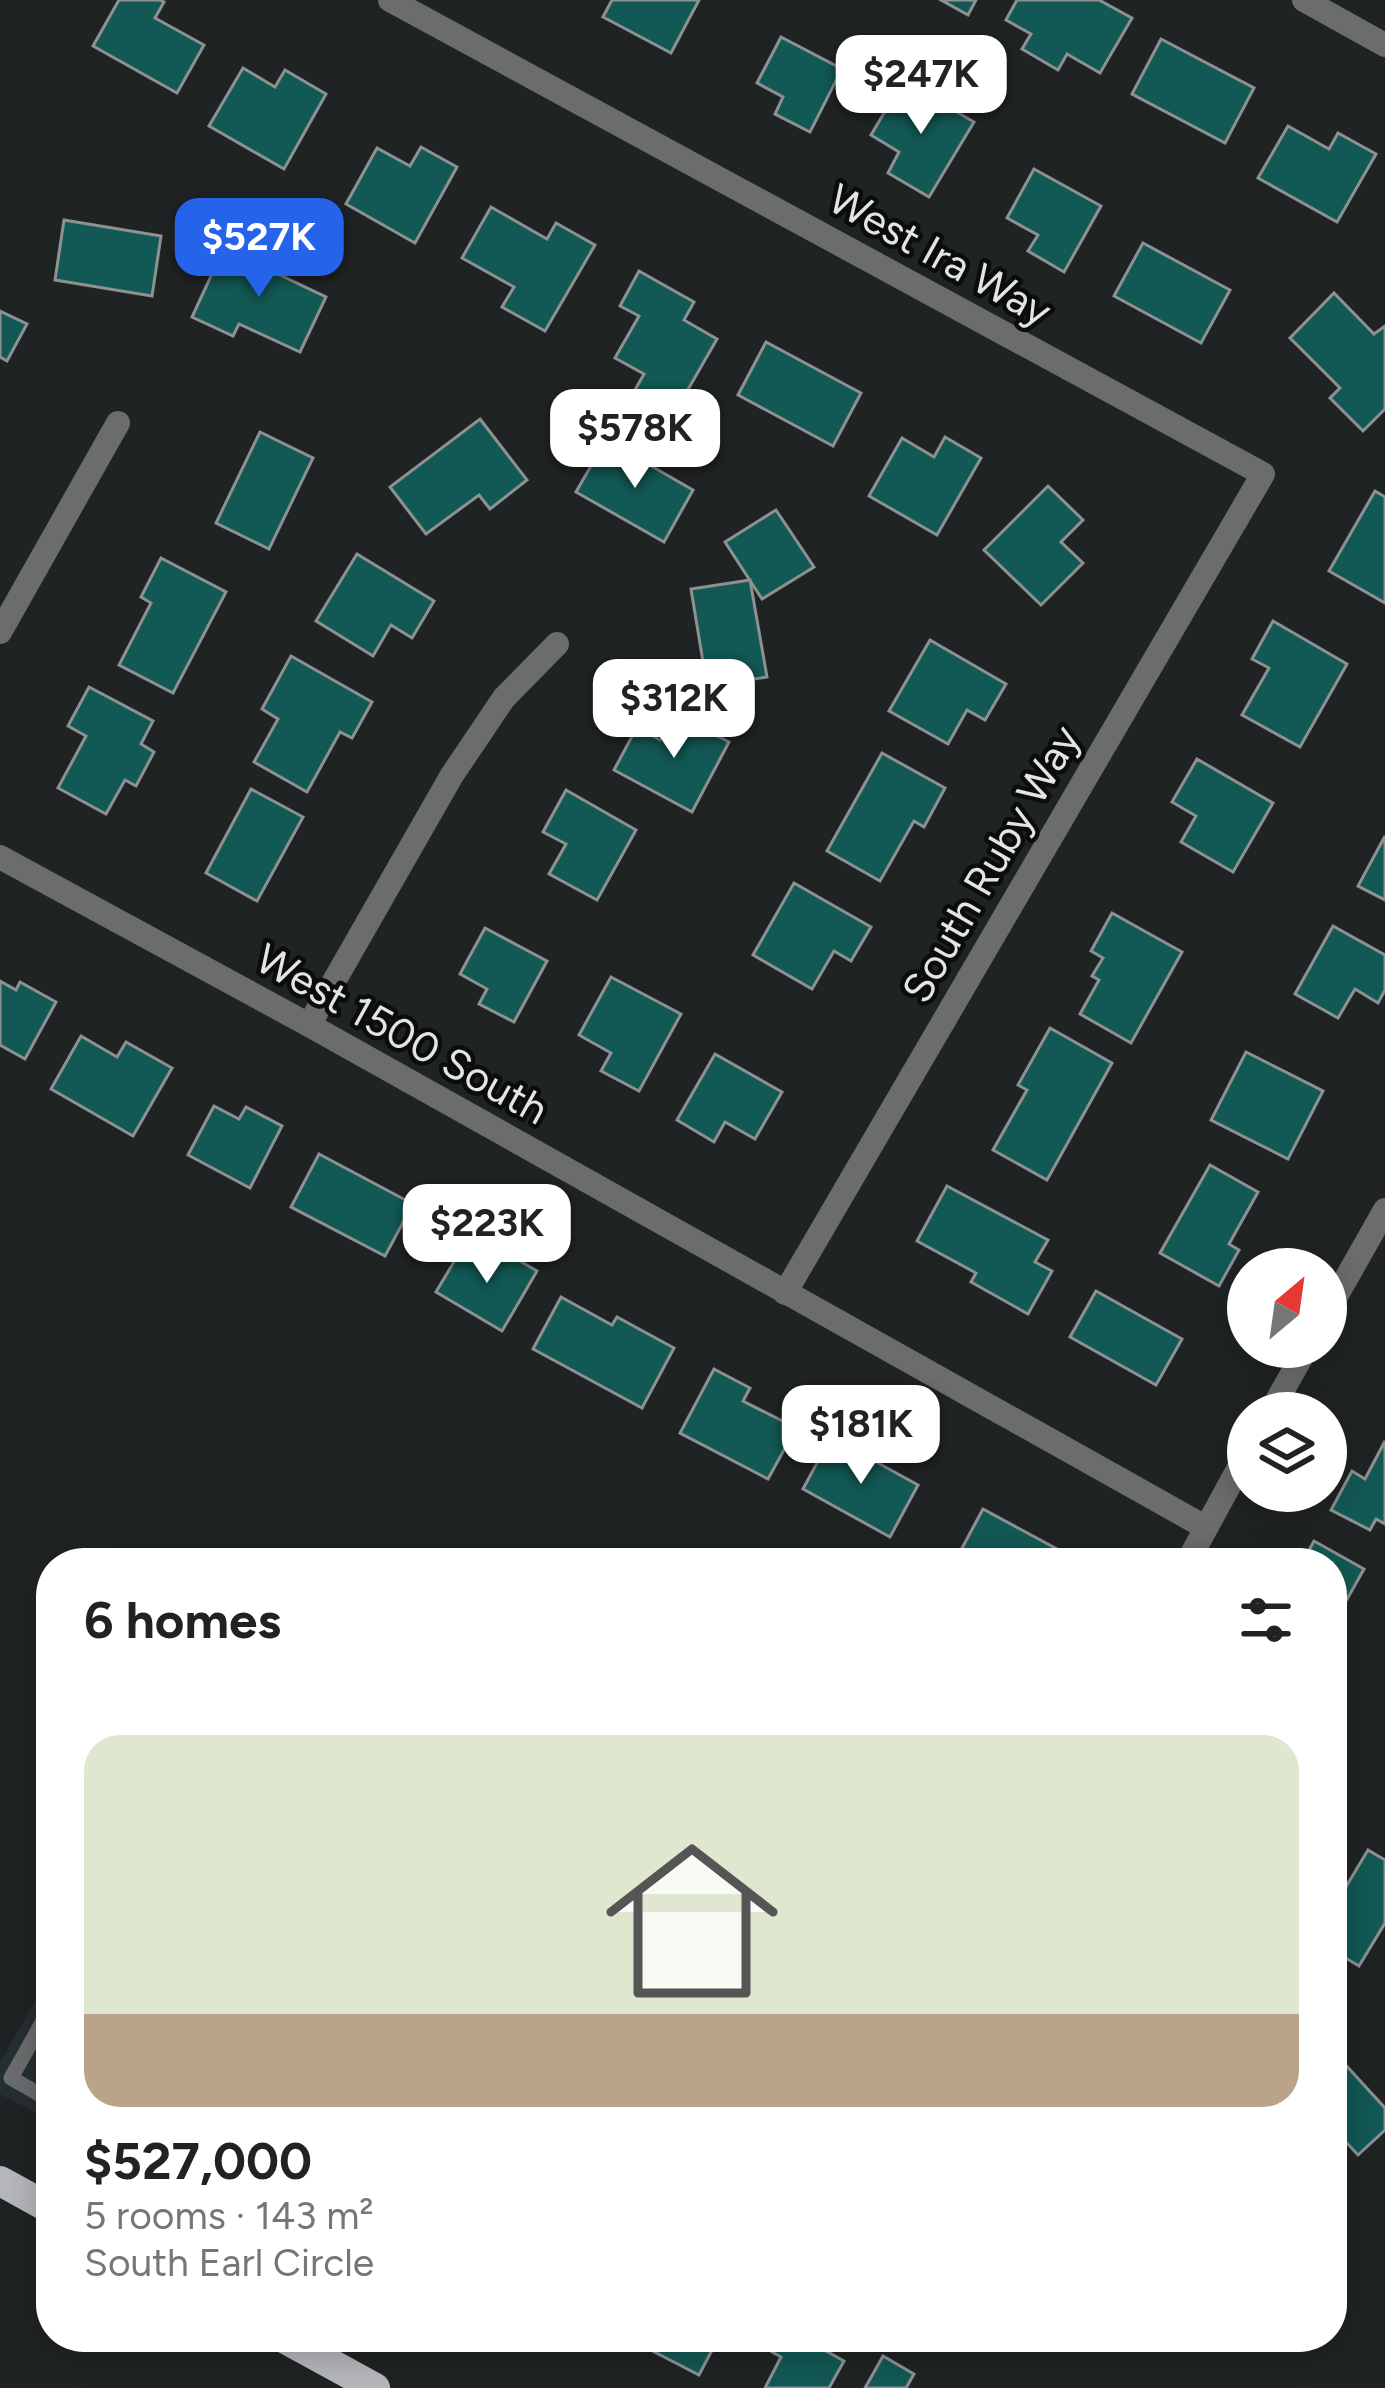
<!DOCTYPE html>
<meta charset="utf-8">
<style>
:root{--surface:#fff;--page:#f6f6f6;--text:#222;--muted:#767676;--line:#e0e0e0;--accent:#2563eb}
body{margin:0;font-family:Figtree,sans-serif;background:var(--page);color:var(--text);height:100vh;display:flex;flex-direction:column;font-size:45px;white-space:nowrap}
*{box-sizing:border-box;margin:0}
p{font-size:39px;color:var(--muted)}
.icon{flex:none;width:66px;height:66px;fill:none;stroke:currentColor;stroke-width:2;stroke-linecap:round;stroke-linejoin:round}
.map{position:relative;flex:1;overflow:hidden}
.details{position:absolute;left:36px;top:1548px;width:1311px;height:804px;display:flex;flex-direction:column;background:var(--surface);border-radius:48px;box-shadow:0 6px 30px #0003}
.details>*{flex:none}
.needle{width:78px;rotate:29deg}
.tools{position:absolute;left:1227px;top:1248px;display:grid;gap:24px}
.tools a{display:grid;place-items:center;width:120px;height:120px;border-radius:50%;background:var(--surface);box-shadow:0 6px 30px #0003;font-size:60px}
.price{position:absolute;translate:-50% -102px;padding:0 27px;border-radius:24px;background:#fff;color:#222;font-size:39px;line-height:78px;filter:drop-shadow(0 3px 6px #0008)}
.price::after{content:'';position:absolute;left:50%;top:72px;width:36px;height:27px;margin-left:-18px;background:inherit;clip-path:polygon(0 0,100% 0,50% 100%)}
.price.selected{background:var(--accent);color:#fff}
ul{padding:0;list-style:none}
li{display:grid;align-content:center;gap:24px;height:636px;padding:0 48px}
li+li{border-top:3px solid var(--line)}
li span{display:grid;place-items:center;height:372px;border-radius:36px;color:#555}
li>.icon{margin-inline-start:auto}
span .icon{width:216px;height:216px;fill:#fffc;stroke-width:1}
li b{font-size:51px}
h2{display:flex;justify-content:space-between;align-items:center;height:144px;padding:0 48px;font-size:51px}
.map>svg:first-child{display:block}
</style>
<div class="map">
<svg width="1385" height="2388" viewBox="0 0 1385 2388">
<rect width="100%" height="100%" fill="#202324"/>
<polygon fill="#252e31" points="51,1973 51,2121 0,2094 0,2063"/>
<g fill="#125854" stroke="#8d9190" stroke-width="3">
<polygon points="119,0 160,0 164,2 155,18 204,45 177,93 93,46"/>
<polygon points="612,0 699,0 671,53 603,17"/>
<polygon points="941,0 976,0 968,15"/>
<polygon points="1017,0 1099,0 1132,18 1100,73 1067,54 1058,70 1022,49 1031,34 1006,20"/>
<polygon points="781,37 842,69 810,132 775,114 783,97 757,83"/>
<polygon points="1161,39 1254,88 1225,143 1132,94"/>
<polygon points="243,68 275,87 285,70 326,94 284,169 209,126"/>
<polygon points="903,81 974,122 929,197 888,173 899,152 871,135"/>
<polygon points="1288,126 1329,149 1338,133 1376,154 1337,222 1258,178"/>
<polygon points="421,147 457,167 415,243 346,204 377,148 410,166"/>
<polygon points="1034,169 1101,206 1064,272 1028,251 1038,235 1007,218"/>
<polygon points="491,207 547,239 556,223 595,245 545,331 502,307 514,287 462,258"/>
<polygon points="64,220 161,236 152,296 55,280"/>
<polygon points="1143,243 1230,290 1201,343 1114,296"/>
<polygon points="254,247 286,262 280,275 326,297 300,352 239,324 233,336 192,317 223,250 247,261"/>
<polygon points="639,271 694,302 684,320 717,339 675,412 635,390 644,374 615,358 639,316 620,306"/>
<polygon points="1334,293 1374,334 1385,326 1385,409 1363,431 1330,398 1340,388 1290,338"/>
<polygon points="0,311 27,324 7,361 0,357"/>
<polygon points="766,342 861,393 833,446 738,395"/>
<polygon points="480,419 527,480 490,509 479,495 426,534 390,487"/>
<polygon points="260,432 313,458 269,549 216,523"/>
<polygon points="945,437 981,458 937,535 869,496 902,438 934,457"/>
<polygon points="606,440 693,490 664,542 576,492"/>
<polygon points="1048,486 1083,520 1061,542 1083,563 1041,605 984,550"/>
<polygon points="1375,491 1385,497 1385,603 1329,571"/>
<polygon points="776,510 814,567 762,599 725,542"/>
<polygon points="357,554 434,601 412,638 391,625 373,656 316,621"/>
<polygon points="161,558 226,592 173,693 119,665 151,603 141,597"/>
<polygon points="750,580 767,677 707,686 691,589"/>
<polygon points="1273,621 1347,664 1300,747 1242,715 1269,668 1252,659"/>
<polygon points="930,640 1006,684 985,720 967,710 948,744 889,711"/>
<polygon points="291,656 372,702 352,738 340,732 307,792 254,762 278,719 262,709"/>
<polygon points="89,687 153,721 141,744 154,752 136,786 125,780 106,814 58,788 86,736 68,726"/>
<polygon points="675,713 729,742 692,812 614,770 637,727 660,740"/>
<polygon points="882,753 945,788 924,827 914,821 880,881 827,851"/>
<polygon points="1197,759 1273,803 1233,872 1181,842 1196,816 1172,802"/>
<polygon points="251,789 303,817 257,901 206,873"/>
<polygon points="566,790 636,830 597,900 549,874 566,844 543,832"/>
<polygon points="1385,836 1385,900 1358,886"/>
<polygon points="794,883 871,927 851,961 834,951 812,989 753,955"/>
<polygon points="1112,913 1182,952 1131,1043 1080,1014 1099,980 1092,976 1103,958 1091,951"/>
<polygon points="1333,926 1385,955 1385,990 1378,1003 1355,989 1338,1018 1295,994"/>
<polygon points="485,928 547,961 514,1022 479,1004 487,989 460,974"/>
<polygon points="611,977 681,1014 639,1091 601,1071 611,1053 579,1035"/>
<polygon points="0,981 16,990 20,982 56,1002 25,1059 0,1045"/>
<polygon points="1050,1028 1112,1063 1047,1180 993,1150 1027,1090 1018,1085"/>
<polygon points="81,1036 117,1057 126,1042 172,1068 133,1136 51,1089"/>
<polygon points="1246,1052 1323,1091 1288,1159 1211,1120"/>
<polygon points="715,1054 782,1092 755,1139 725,1122 714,1142 677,1120"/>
<polygon points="214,1106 239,1119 246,1107 282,1126 250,1188 188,1155"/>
<polygon points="319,1154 413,1204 385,1256 291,1207"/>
<polygon points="1210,1165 1258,1192 1229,1244 1239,1250 1219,1286 1160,1253"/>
<polygon points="947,1186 1048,1240 1035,1262 1052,1271 1028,1314 971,1282 976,1273 917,1241"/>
<polygon points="461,1250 491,1267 501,1250 537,1271 502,1331 436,1292"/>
<polygon points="1096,1291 1182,1339 1156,1385 1070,1337"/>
<polygon points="561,1297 612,1325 617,1317 674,1348 642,1408 533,1349"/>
<polygon points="714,1369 750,1388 743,1401 796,1428 768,1479 680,1433"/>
<polygon points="831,1437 918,1485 890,1537 803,1489"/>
<polygon points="1385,1441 1385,1524 1376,1519 1370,1530 1331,1510 1352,1471 1365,1479"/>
<polygon points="983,1509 1068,1555 1064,1563 954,1563"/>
<polygon points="1314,1541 1364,1569 1332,1626 1332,1563 1302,1563"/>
<polygon points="1368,1850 1385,1860 1385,1923 1359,1966 1332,1950 1332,1934 1343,1916 1332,1910"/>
<polygon points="1342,2061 1385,2108 1385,2130 1358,2155 1332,2127 1332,2070"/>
<polygon points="653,2337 719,2337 699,2375 647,2348"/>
<polygon points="780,2337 801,2337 844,2361 829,2388 765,2388 781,2357 772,2352"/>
<polygon points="883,2356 914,2374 906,2388 865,2388"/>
</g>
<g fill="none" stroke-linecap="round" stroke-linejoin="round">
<polyline stroke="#6b6c6d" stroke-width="15" points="51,2007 11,2078 51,2101"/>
<g stroke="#6b6c6d" stroke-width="24">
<polyline points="390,0 1263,474 785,1293"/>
<polyline points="1304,0 1385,45"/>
<polyline points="0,632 118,423"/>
<polyline points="0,857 309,1025 1205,1527"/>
<polyline points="309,1025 452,775 504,698 557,644"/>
<polyline points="1326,1314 1385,1210"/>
<polyline points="1270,1413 1307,1347"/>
<polyline points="1187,1563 1248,1451"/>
</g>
<g stroke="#b5b6b9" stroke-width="30">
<polyline points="0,2181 51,2209"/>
<polyline points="282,2337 375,2388"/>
</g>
</g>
<g text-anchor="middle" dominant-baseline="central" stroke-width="9" stroke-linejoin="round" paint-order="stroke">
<g font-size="42" fill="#e3e5e5" stroke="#0b0c0c">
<text transform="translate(940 255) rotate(29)">West Ira Way</text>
<text transform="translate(991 864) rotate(-60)">South Ruby Way</text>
<text transform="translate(402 1034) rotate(29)">West 1500 South</text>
</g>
</g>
</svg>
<div class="tools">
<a><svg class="needle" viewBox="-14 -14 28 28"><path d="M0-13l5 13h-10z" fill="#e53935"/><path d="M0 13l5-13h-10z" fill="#767676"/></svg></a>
<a><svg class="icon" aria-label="layers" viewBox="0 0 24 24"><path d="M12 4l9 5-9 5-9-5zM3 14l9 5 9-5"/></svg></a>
</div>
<b class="price" style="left:921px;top:137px">$247K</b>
<b class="price selected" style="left:259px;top:300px">$527K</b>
<b class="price" style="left:635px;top:491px">$578K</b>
<b class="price" style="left:674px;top:761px">$312K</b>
<b class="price" style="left:487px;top:1286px">$223K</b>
<b class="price" style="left:861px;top:1487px">$181K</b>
<section class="details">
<h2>6 homes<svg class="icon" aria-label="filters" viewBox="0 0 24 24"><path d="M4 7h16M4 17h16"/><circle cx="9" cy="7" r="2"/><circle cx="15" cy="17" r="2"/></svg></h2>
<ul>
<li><span style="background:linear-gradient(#dfe7d0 75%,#b9a48a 0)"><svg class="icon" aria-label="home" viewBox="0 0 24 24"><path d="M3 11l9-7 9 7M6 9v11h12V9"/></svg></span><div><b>$527,000</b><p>5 rooms · 143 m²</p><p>South Earl Circle</p></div></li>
</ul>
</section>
</div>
